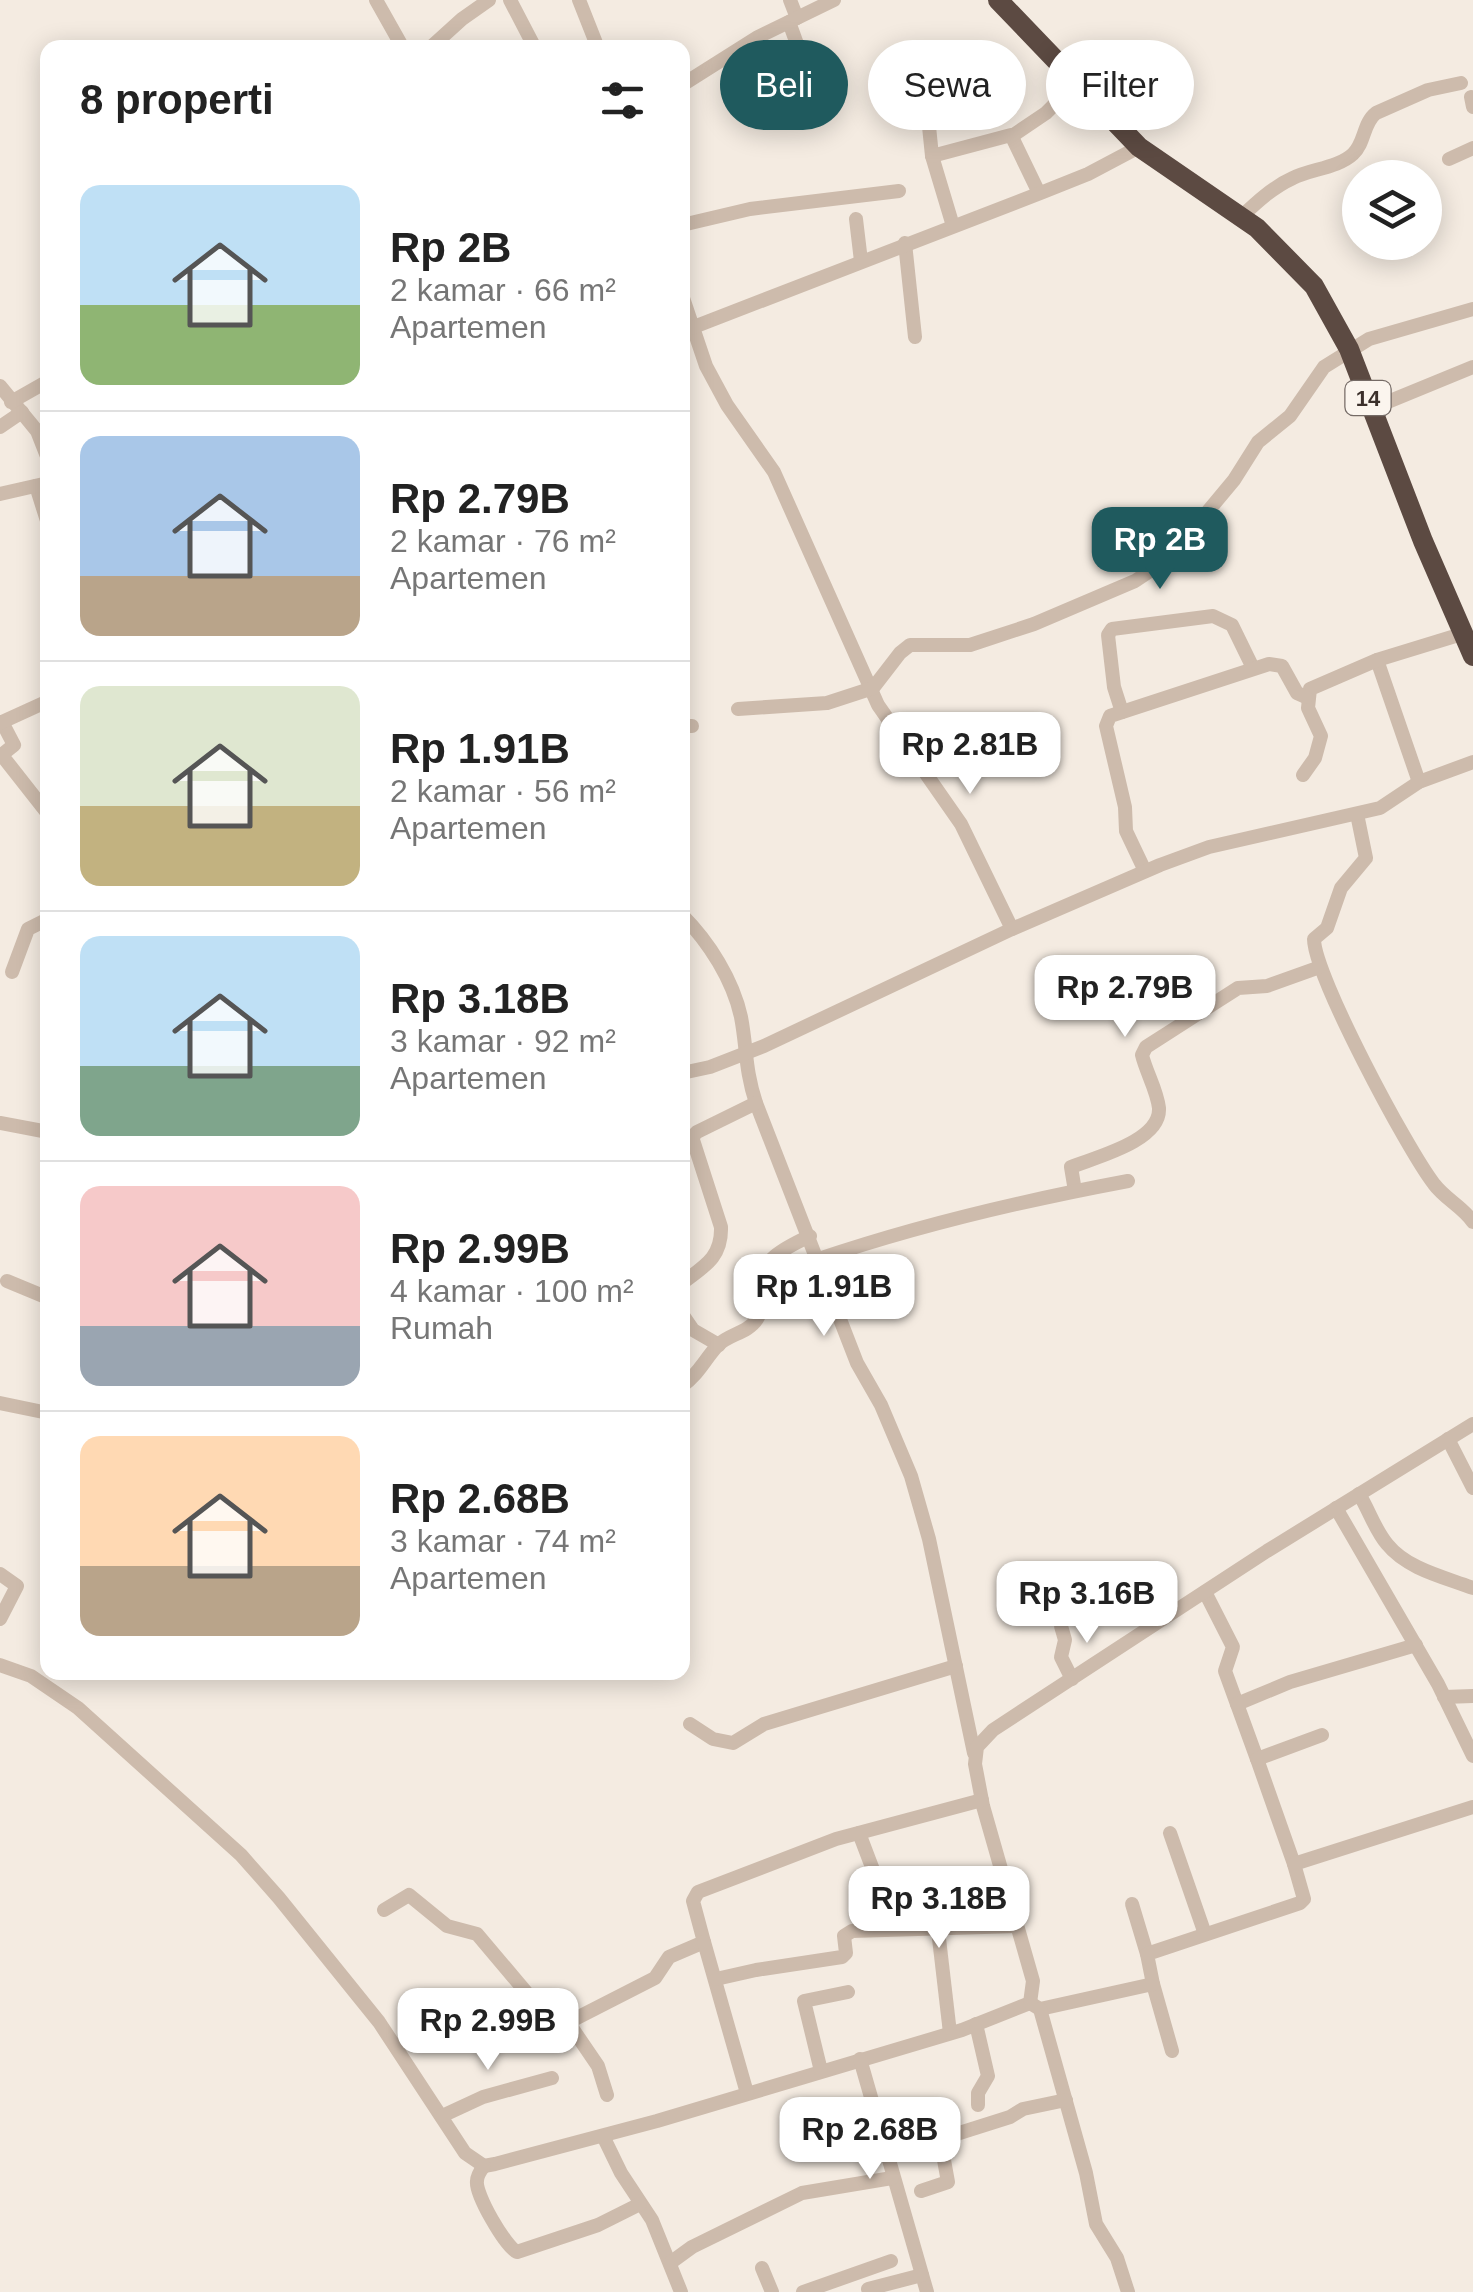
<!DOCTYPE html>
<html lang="id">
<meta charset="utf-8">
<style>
:root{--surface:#fff;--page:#f6f6f6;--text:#222;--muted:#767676;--line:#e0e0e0;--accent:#1f5a5e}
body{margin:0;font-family:Helvetica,sans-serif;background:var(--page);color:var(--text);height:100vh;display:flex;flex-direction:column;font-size:38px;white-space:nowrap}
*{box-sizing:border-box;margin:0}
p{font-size:32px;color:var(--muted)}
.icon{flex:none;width:55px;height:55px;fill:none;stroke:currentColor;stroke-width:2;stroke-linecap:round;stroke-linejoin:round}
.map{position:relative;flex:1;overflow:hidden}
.details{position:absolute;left:40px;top:40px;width:650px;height:1640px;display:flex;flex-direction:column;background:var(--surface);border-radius:20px;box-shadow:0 5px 25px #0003}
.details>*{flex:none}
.top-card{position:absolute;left:720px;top:40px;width:602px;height:90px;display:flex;gap:20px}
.tools{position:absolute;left:1342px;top:160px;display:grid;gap:20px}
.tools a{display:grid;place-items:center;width:100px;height:100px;border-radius:50%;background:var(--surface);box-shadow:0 5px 25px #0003;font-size:50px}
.price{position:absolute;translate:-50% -85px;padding:0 22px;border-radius:20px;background:#fff;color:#222;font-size:32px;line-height:65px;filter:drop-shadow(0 2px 5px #0008)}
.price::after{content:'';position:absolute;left:50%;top:60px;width:30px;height:22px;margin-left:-15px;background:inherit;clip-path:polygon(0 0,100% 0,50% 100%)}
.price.active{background:var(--accent);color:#fff}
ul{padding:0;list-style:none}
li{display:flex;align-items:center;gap:30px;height:250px;padding:0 40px}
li+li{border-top:2px solid var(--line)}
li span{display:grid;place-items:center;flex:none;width:280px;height:200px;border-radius:20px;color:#555}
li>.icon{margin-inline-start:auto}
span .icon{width:120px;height:120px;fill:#fffc;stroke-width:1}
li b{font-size:42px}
h2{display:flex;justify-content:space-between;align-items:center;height:120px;padding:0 40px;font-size:42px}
.pill{padding:0 35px;border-radius:45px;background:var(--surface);box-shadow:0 5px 25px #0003;font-size:35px;line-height:90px}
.pill.active{background:var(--accent);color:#fff}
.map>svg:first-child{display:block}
</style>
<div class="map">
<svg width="1473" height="2292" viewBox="0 0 1473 2292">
<rect width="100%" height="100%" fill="#f4ebe1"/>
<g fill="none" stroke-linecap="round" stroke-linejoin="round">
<g stroke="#cdbbac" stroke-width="14">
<polyline points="376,0 403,48"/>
<polyline points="510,0 535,48"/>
<polyline points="579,0 598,48"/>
<polyline points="790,0 797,18"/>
<polyline points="789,22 797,44"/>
<polyline points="430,48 462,19 489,0"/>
<polyline points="682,85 758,37 834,0"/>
<polyline points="925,87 932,156 953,226"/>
<polyline points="896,90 925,87 993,68"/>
<polyline points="1471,97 1473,107"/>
<polyline points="1012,136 1046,113 1076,83"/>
<polyline points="932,156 1011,135 1039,193"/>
<polyline points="1449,159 1473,148"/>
<path d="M1241,217C1257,202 1273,187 1293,178C1311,169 1338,168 1353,154C1365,143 1363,123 1376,113L1428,90L1461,83"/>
<polyline points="856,219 861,261"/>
<polyline points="682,225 750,209 899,191"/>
<polyline points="905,243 915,337"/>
<polyline points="682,295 706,366 727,405 774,472 878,705 961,824 1012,929"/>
<polyline points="686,330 1043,192 1088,174 1139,147"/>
<polyline points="0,386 37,431 48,459"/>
<polyline points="11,402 48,381"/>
<polyline points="1373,408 1473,367"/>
<polyline points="0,427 22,412"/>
<polyline points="36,486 48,524"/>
<polyline points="0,494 48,483"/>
<polyline points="1377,660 1419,782"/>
<polyline points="738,709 827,703 873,688 900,653 910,645 970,645 1034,624 1135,581 1162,563 1194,528 1234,480 1258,442 1290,416 1324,367 1369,339 1473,309"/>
<polyline points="1122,712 1114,687 1108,635 1112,629 1213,616 1232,625 1253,668"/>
<polyline points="2,722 14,745 4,753 4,758 48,814"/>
<polyline points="0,723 48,701"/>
<polyline points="682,726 692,726"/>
<polyline points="1303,775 1315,758 1321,736 1308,708 1310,689 1377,660 1465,633"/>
<path d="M1357,814L1366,858L1341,888L1327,928L1314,939C1314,975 1408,1151 1434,1184C1445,1199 1463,1207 1473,1222"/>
<polyline points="1145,871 1126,831 1125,807 1106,726 1110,716 1269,664 1282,666 1297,693 1306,697"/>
<path d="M682,915C709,942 733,980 741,1017C747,1049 745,1070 756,1103L857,1363L881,1405L911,1476L929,1539L974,1753"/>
<polyline points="12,972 28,929 48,919"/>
<polyline points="682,1073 710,1067 764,1046 1012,929 1160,865 1209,847 1380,808 1419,782 1473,762"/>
<polyline points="0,1123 48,1132"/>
<path d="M1075,1191L1071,1167C1096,1157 1161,1141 1159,1108C1157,1090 1146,1072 1142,1055L1146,1047L1238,988L1267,986L1320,967"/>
<path d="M819,1259C922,1224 1021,1201 1128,1181"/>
<polyline points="7,1281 48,1298"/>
<path d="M682,1283C705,1266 722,1257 721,1227L692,1137L697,1132L756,1103"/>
<polyline points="682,1314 693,1330 719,1345"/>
<path d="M682,1386C698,1375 705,1359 718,1345C729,1334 748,1333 757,1319C763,1310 760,1300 759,1289C758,1260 787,1247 810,1236"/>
<polyline points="0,1403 48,1413"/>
<polyline points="1448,1439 1473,1488"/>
<path d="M1359,1494C1369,1510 1375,1530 1387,1544C1407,1569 1444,1577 1473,1588"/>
<polyline points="1336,1508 1438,1684 1473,1756"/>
<polyline points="0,1574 17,1586 0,1619"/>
<polyline points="1205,1592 1233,1647 1225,1671 1257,1759"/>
<polyline points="1061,1626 1065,1640 1061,1657 1072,1679"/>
<polyline points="0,1665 31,1676 78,1708 241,1855 279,1898 379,2022 465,2153 484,2166 495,2164 657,2121 962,2030 1030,2003 1033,1981 983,1806 975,1764 977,1747 993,1730 1267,1551 1473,1424"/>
<polyline points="1444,1697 1473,1696"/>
<polyline points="1237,1704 1290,1682 1416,1645"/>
<polyline points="690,1724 713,1739 733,1743 764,1724 956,1666"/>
<polyline points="859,1833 878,1883"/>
<polyline points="1170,1833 1205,1934"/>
<polyline points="1294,1864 1257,1759 1322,1735"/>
<polyline points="1132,1904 1147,1954"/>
<polyline points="384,1910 409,1895 447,1926 477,1934 542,2011 558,2024 565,2024 655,1978 669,1957 704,1942 693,1901 698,1892 836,1839 982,1800"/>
<polyline points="938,1930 950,2033"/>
<polyline points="704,1942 747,2093"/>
<polyline points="716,1979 756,1970 842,1957 846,1953 844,1936 852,1931 1017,1926"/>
<polyline points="1153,1984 1172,2051"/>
<polyline points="1030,2003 1040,2009 1153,1984 1147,1954 1300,1903 1304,1899 1294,1864 1473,1807"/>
<polyline points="1040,2009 1086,2173 1096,2224 1117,2258 1128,2292"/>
<polyline points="568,2022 598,2066 607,2095"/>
<polyline points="976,2024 988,2076 978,2093 978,2105"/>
<polyline points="860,2059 927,2292"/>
<polyline points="821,2071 804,2001 848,1992"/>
<polyline points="442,2116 483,2097 552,2078"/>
<polyline points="603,2136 621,2173 652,2220 681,2292"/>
<path d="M484,2166C481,2170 477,2175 477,2181C475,2194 505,2246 517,2252L598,2225L640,2204"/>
<polyline points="921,2191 948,2182 942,2149 950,2136 1010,2117 1023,2109 1066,2100"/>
<polyline points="670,2263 692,2247 802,2193 892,2178"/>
<polyline points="762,2268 772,2292"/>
<polyline points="868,2289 922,2275"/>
<polyline points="803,2292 891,2261"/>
</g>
<polyline stroke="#5c4a42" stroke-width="20" points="998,0 1139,147 1257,228 1314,286 1349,349 1423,541 1473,656"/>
</g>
<g text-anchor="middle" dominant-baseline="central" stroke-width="9" stroke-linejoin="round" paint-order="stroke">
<rect fill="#fbf5ee" stroke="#756b66" stroke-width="2.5" x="1345.5" y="381" width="45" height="34" rx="8"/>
<g font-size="22" font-weight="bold" fill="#3b302b">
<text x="1368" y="398">14</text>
</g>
</g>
</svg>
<div class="tools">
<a><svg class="icon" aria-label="layers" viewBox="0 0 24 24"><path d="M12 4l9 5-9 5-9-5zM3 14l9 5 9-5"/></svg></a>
</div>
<b class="price active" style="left:1160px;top:592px">Rp 2B</b>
<b class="price" style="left:970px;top:797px">Rp 2.81B</b>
<b class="price" style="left:1125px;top:1040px">Rp 2.79B</b>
<b class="price" style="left:824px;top:1339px">Rp 1.91B</b>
<b class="price" style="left:1087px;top:1646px">Rp 3.16B</b>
<b class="price" style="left:939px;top:1951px">Rp 3.18B</b>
<b class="price" style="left:488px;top:2073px">Rp 2.99B</b>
<b class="price" style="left:870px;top:2182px">Rp 2.68B</b>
<div class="top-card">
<a class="pill active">Beli</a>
<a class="pill">Sewa</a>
<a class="pill">Filter</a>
</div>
<section class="details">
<h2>8 properti<svg class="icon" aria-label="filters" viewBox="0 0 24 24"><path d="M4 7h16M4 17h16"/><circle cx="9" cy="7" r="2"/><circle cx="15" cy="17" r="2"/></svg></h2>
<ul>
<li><span style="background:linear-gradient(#bfe0f5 60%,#8fb573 0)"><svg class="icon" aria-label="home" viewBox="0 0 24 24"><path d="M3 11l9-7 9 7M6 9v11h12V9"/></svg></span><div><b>Rp 2B</b><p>2 kamar · 66 m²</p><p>Apartemen</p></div></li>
<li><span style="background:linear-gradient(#a9c7e8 70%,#b9a48a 0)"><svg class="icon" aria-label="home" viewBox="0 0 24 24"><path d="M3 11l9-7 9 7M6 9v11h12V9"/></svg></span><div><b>Rp 2.79B</b><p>2 kamar · 76 m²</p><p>Apartemen</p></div></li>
<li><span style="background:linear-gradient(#dfe7d0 60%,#c2b280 0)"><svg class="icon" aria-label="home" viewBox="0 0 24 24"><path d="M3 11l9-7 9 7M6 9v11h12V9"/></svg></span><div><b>Rp 1.91B</b><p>2 kamar · 56 m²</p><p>Apartemen</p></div></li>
<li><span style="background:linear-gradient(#bfe0f5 65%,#7fa58c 0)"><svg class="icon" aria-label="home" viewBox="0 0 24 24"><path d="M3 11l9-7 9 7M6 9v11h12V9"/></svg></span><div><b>Rp 3.18B</b><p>3 kamar · 92 m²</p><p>Apartemen</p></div></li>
<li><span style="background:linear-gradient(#f6c9c9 70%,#9aa5b1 0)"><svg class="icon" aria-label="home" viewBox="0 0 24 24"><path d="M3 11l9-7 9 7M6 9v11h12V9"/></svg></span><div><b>Rp 2.99B</b><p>4 kamar · 100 m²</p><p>Rumah</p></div></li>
<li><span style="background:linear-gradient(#ffd9b3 65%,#b9a48a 0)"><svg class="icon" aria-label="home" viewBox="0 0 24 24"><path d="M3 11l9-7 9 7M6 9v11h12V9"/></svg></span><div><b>Rp 2.68B</b><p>3 kamar · 74 m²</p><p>Apartemen</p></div></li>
</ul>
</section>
</div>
